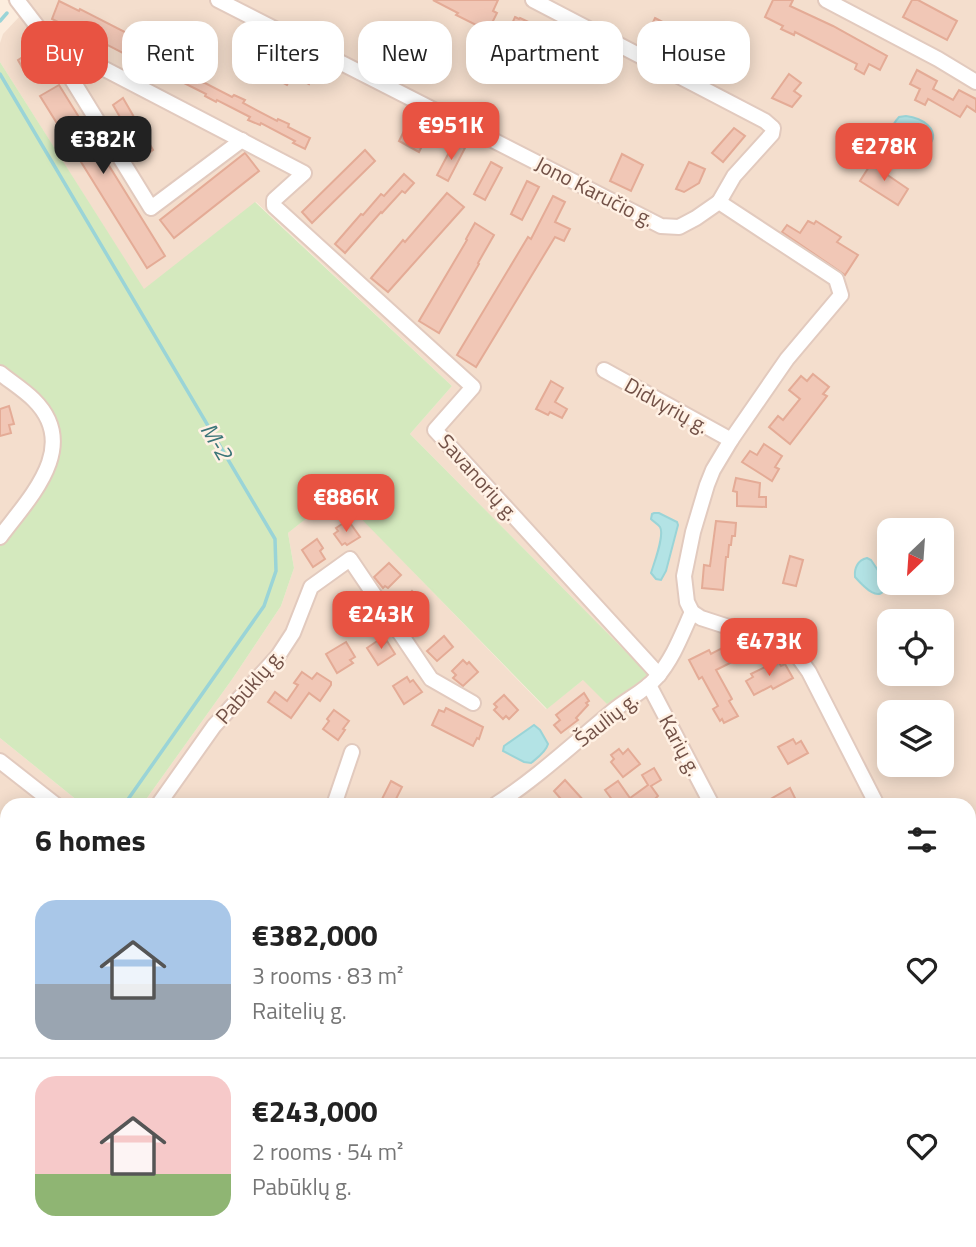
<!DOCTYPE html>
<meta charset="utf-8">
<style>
:root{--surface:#fff;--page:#f6f6f6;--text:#222;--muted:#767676;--line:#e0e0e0;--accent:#e85342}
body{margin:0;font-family:"Titillium Web",sans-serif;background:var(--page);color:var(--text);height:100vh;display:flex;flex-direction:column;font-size:26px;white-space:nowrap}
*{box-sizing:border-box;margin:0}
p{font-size:23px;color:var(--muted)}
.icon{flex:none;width:38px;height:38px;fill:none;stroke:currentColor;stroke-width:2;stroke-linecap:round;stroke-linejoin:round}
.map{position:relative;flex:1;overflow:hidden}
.panel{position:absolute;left:0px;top:798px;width:976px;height:450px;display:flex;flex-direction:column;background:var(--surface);border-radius:21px 21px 0 0;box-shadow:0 4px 18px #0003}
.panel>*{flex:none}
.banner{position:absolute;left:21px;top:21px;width:934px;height:63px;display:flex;gap:14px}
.needle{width:46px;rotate:205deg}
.buttons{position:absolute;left:877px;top:518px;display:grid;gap:14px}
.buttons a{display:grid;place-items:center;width:77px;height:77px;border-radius:14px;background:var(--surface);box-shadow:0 4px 18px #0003;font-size:35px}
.price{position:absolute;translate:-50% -60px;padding:0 16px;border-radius:14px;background:var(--accent);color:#fff;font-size:23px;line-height:46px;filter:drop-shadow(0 2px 4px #0008)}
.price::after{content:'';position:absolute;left:50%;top:42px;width:21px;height:16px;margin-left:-10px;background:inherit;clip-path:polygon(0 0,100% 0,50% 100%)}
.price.current{background:#222;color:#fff}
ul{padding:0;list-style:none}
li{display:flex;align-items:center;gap:21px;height:175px;padding:0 35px}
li+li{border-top:2px solid var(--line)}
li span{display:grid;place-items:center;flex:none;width:196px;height:140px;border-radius:21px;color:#555}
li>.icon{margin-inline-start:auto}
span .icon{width:84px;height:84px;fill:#fffc;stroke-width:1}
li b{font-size:30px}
h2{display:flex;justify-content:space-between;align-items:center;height:84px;padding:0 35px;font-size:30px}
.chip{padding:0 24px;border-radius:21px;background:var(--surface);box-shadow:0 4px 18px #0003;font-size:24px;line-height:63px}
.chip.current{background:var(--accent);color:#fff}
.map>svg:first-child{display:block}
</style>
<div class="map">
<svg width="976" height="1247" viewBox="0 0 976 1247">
<rect width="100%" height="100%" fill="#fcedde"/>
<g fill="#f4decd" fill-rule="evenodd">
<path d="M7,0H976V1108L970,1110V805H142L233,678L281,606L294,568L288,533L337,493L546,709L583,680L649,675L410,434L452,386L256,202L144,290L0,62V43L3,34L20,16ZM889,530H942V583H889ZM889,621H942V674H889ZM889,712H942V765H889Z"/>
<polygon points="0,366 25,385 57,444 56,462 46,484 0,544"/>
<polygon points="0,738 83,805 7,805 7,1241 970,1241 970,1159 976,1158 976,1247 0,1247"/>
</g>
<polygon fill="#d4e9be" points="0,62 144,289 255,202 452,386 410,434 649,675 607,704 583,680 547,709 337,494 288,533 294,568 281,606 233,678 142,805 83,805 0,738 0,544 46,484 56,462 57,444 25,385 0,366"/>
<g fill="#b3e3e5" stroke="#9ad4d7" stroke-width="2">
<path d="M906,116C946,121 941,162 896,143C889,132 891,126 899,117Z"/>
<path d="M654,513H659L677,522L678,525L666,571L661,580L656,579L651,573C654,563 665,535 660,527C658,524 654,522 651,519L652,514Z"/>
<path d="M867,558L871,560L887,584C881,606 863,586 855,577C854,568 858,560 867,558Z"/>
<path d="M534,725L540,730L548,744C546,752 537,758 531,763L524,762L503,751L504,746Z"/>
</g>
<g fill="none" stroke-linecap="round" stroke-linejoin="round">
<g stroke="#9ad4d7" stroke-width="3.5">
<polyline points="0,21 7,13"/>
<polyline points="0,74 275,539 276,571 264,606 124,805"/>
<polyline points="7,970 7,980"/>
<polyline points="24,1247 26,1241"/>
</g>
</g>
<g fill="#f1c7b6" stroke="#e4ab96" stroke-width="2">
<polygon points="433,0 498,0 493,11 497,13 488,31 456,15 458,13"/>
<polygon points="773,0 793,0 790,6 833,26 887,56 880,70 869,64 864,74 855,69 857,64 795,32 794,35 781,29 783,26 765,17"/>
<polygon points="912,0 918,0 957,21 947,40 903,17"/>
<polygon points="59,1 79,11 80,9 160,50 155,61 154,60 150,67 65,23 64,25 52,19"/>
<polygon points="515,17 519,19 520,18 535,25 524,46 510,38 514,30 510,28"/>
<polygon points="655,18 678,30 676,33 703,47 707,40 744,59 734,80 720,73 721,71 700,60 699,62 666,45 665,46 646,37"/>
<polygon points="409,45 422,51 413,70 392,59 398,47 406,51"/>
<polygon points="37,48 47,64 27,76 18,60"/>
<polygon points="286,56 315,71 309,84 292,75 287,85 274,78"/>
<polygon points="917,70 937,81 933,89 953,100 959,90 976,99 976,112 967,106 960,117 928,99 925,105 915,100 920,89 910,84"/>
<polygon points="189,72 200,77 199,80 232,97 234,95 245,100 243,103 277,121 278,119 289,124 288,127 310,138 305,149 293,143 295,141 261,123 260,125 248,120 250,117 217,100 216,102 205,96 206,94 184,83"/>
<polygon points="789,74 801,83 794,91 801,96 792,107 772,98"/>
<polygon points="59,85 165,256 147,268 40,96"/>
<polygon points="123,98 153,150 143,157 113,105"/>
<polygon points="407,125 427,136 419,152 399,141"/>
<polygon points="734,128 745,136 723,162 712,153"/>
<polygon points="454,143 465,148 448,181 437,175"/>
<polygon points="365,150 375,161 312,223 302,212"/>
<polygon points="245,153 259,171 174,238 160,220"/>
<polygon points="622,154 643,165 631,191 610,181"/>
<polygon points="874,159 889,169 886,174 908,189 898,205 860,181"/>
<polygon points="491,162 502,168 485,200 474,194"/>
<polygon points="689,162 705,169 699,183 684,192 676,189"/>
<polygon points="404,174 414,183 405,193 402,191 382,213 381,212 345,253 335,244 361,214 363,215 381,194 384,196"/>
<polygon points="527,181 539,187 522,220 511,214"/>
<polygon points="447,193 464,207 388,292 371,278 403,240 405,242"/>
<polygon points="553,196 565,202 555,222 570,229 564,241 555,237 476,367 457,355 528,237 531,239"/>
<polygon points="808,221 814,224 816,221 841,237 837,242 858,255 845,275 782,232 787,225 800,233"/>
<polygon points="475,223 494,235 478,263 479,264 439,333 419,321 467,240 466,239"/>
<polygon points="813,374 829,387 823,394 827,396 790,444 769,427 778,416 783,420 800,399 789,390 801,376 807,381"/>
<polygon points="551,381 563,388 555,402 567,409 562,418 550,412 548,415 536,409"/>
<polygon points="9,406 14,424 9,425 11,433 0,436 0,409"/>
<polygon points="764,444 782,456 775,467 779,469 772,481 742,462 750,451 757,455"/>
<polygon points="736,478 760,483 759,497 766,497 766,507 737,506 737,492 733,491"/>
<polygon points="348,520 360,537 347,545 345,543 342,545 334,534 338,531 336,528"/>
<polygon points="716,521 736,523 735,536 732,536 731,545 729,545 728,557 726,557 723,590 702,588 704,565 710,566"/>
<polygon points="317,539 323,548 320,551 325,559 313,567 302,550"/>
<polygon points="790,556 803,560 796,586 783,583"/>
<polygon points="389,563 401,575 388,588 385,586 383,588 374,577"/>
<polygon points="412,591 421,600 407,616 397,607"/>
<polygon points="353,597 356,602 359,599 368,612 350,623 339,606"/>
<polygon points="444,636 453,647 437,661 427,651"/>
<polygon points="380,639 384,644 387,641 395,654 378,665 367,648"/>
<polygon points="346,642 355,657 350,660 353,663 337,673 326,654"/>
<polygon points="728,645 736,660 716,670 732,699 729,701 738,716 724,723 722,719 720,721 713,709 718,706 702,677 699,679 689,660 709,650 711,654"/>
<polygon points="463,660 467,664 469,662 478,672 463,686 453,678 456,675 452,671"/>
<polygon points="779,662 781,666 785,664 793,678 773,689 771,686 754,695 746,681 753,677 751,674 765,667 767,669"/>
<polygon points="302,672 312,679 317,673 331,682 331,685 320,701 309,693 291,718 268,702 275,692 287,701 298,685 294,683"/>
<polygon points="407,677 410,682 413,680 422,692 404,704 393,686"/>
<polygon points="584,693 589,701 586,703 588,705 576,718 578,720 561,733 554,725 560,720 556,715"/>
<polygon points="504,695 518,710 509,719 506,716 503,719 494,710 497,707 494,704"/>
<polygon points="446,708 483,727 479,739 477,738 473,746 432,725 439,710 444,712"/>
<polygon points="334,710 349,721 343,729 345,730 338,740 323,729 329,721 327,719"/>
<polygon points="793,739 796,744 801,741 808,753 788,764 778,747"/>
<polygon points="619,749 623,754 628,749 640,764 623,777 611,762 614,759 611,755"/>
<polygon points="654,768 661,780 651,786 658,796 655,799 659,805 616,805 605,790 618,781 630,798 648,785 642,775"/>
<polygon points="565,780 584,801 579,805 566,805 554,791"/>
<polygon points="391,781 402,787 393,805 379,805"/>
<polygon points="790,788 795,798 788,802 790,805 760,805"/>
</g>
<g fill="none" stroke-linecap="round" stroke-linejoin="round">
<defs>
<g id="minor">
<polyline points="17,0 47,39 151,208 242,140"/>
<polyline points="218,0 661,226 679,227 696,218 719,202 836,279 841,295 787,359 731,440 713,470 707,485 693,532 684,576 687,602 692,612 701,618 769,640 789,649 799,658 809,672 877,805"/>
<polyline points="533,0 765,121 773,128 772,134 734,176 719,202"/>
<polyline points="826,0 938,59 976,82"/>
<polyline points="47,39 304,173 274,200 274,206 473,387 435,430 659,675"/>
<polyline points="604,370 731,440"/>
<path d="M0,373C11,382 24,390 34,400C81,447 29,498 0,537"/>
<polyline points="649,685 712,805"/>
<polyline points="0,761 56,805"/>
<polyline points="158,805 214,726 278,656 293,633 311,587 350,559 431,679 473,703"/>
<polyline points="334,805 352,752"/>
<path d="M495,805C537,778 574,743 613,711C627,699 644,692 656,678C673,659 682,634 692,612"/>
<polyline points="0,951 7,941"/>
<polyline points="970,978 976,991"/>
<polyline points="664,1241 667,1247"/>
</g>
<g id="major">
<polyline points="970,1169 976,1168"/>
<polyline points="0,1199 7,1198"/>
<polyline points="143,1241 161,1247"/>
<polyline points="524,1247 560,1241"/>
</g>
</defs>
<use href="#minor" stroke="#e2cabe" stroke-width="18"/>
<use href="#major" stroke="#d8cecb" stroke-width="21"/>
<use href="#minor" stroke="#fff" stroke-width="14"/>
<use href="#major" stroke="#fcca95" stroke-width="18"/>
</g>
<g text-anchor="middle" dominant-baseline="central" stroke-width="5" stroke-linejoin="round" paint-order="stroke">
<g font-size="21" fill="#725147" stroke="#fff1e4">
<text transform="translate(595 191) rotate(27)">Jono Karučio g.</text>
<text transform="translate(667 405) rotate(29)">Didvyrių g.</text>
<text transform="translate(479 477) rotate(48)">Savanorių g.</text>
<text transform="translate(249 686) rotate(-49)">Pabūklų g.</text>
<text transform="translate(606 719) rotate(-38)">Šaulių g.</text>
<text transform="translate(681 745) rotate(62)">Karių g.</text>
</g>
<g font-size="23" font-style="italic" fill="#3b7578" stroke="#fff1e4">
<text transform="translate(217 441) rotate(59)">M-2</text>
</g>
</g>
</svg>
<div class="buttons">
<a><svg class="needle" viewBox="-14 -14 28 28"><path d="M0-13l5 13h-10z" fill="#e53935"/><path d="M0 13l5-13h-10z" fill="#767676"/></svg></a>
<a><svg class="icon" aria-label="locate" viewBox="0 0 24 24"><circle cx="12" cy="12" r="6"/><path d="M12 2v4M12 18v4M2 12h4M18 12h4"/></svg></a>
<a><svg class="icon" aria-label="layers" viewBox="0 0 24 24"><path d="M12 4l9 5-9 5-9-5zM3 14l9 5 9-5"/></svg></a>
</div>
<b class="price" style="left:451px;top:162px">€951K</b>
<b class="price current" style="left:103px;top:176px">€382K</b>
<b class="price" style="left:884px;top:183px">€278K</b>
<b class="price" style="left:346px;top:534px">€886K</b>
<b class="price" style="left:381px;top:651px">€243K</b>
<b class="price" style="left:769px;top:678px">€473K</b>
<div class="banner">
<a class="chip current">Buy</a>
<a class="chip">Rent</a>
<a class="chip">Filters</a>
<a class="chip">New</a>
<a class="chip">Apartment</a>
<a class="chip">House</a>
</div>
<section class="panel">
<h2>6 homes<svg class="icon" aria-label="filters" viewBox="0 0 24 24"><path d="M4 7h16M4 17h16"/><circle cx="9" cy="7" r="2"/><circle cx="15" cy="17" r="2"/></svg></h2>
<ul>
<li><span style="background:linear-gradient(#a9c7e8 60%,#9aa5b1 0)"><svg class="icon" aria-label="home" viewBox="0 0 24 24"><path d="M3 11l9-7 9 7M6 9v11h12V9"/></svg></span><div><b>€382,000</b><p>3 rooms · 83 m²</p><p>Raitelių g.</p></div><svg class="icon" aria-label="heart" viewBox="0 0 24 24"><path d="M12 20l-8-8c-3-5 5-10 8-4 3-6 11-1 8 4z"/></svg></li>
<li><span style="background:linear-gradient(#f6c9c9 70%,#8fb573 0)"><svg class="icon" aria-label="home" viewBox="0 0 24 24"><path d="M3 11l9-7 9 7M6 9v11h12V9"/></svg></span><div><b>€243,000</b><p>2 rooms · 54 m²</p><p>Pabūklų g.</p></div><svg class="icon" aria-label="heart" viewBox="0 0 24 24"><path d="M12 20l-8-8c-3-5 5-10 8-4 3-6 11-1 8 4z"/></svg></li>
</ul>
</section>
</div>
